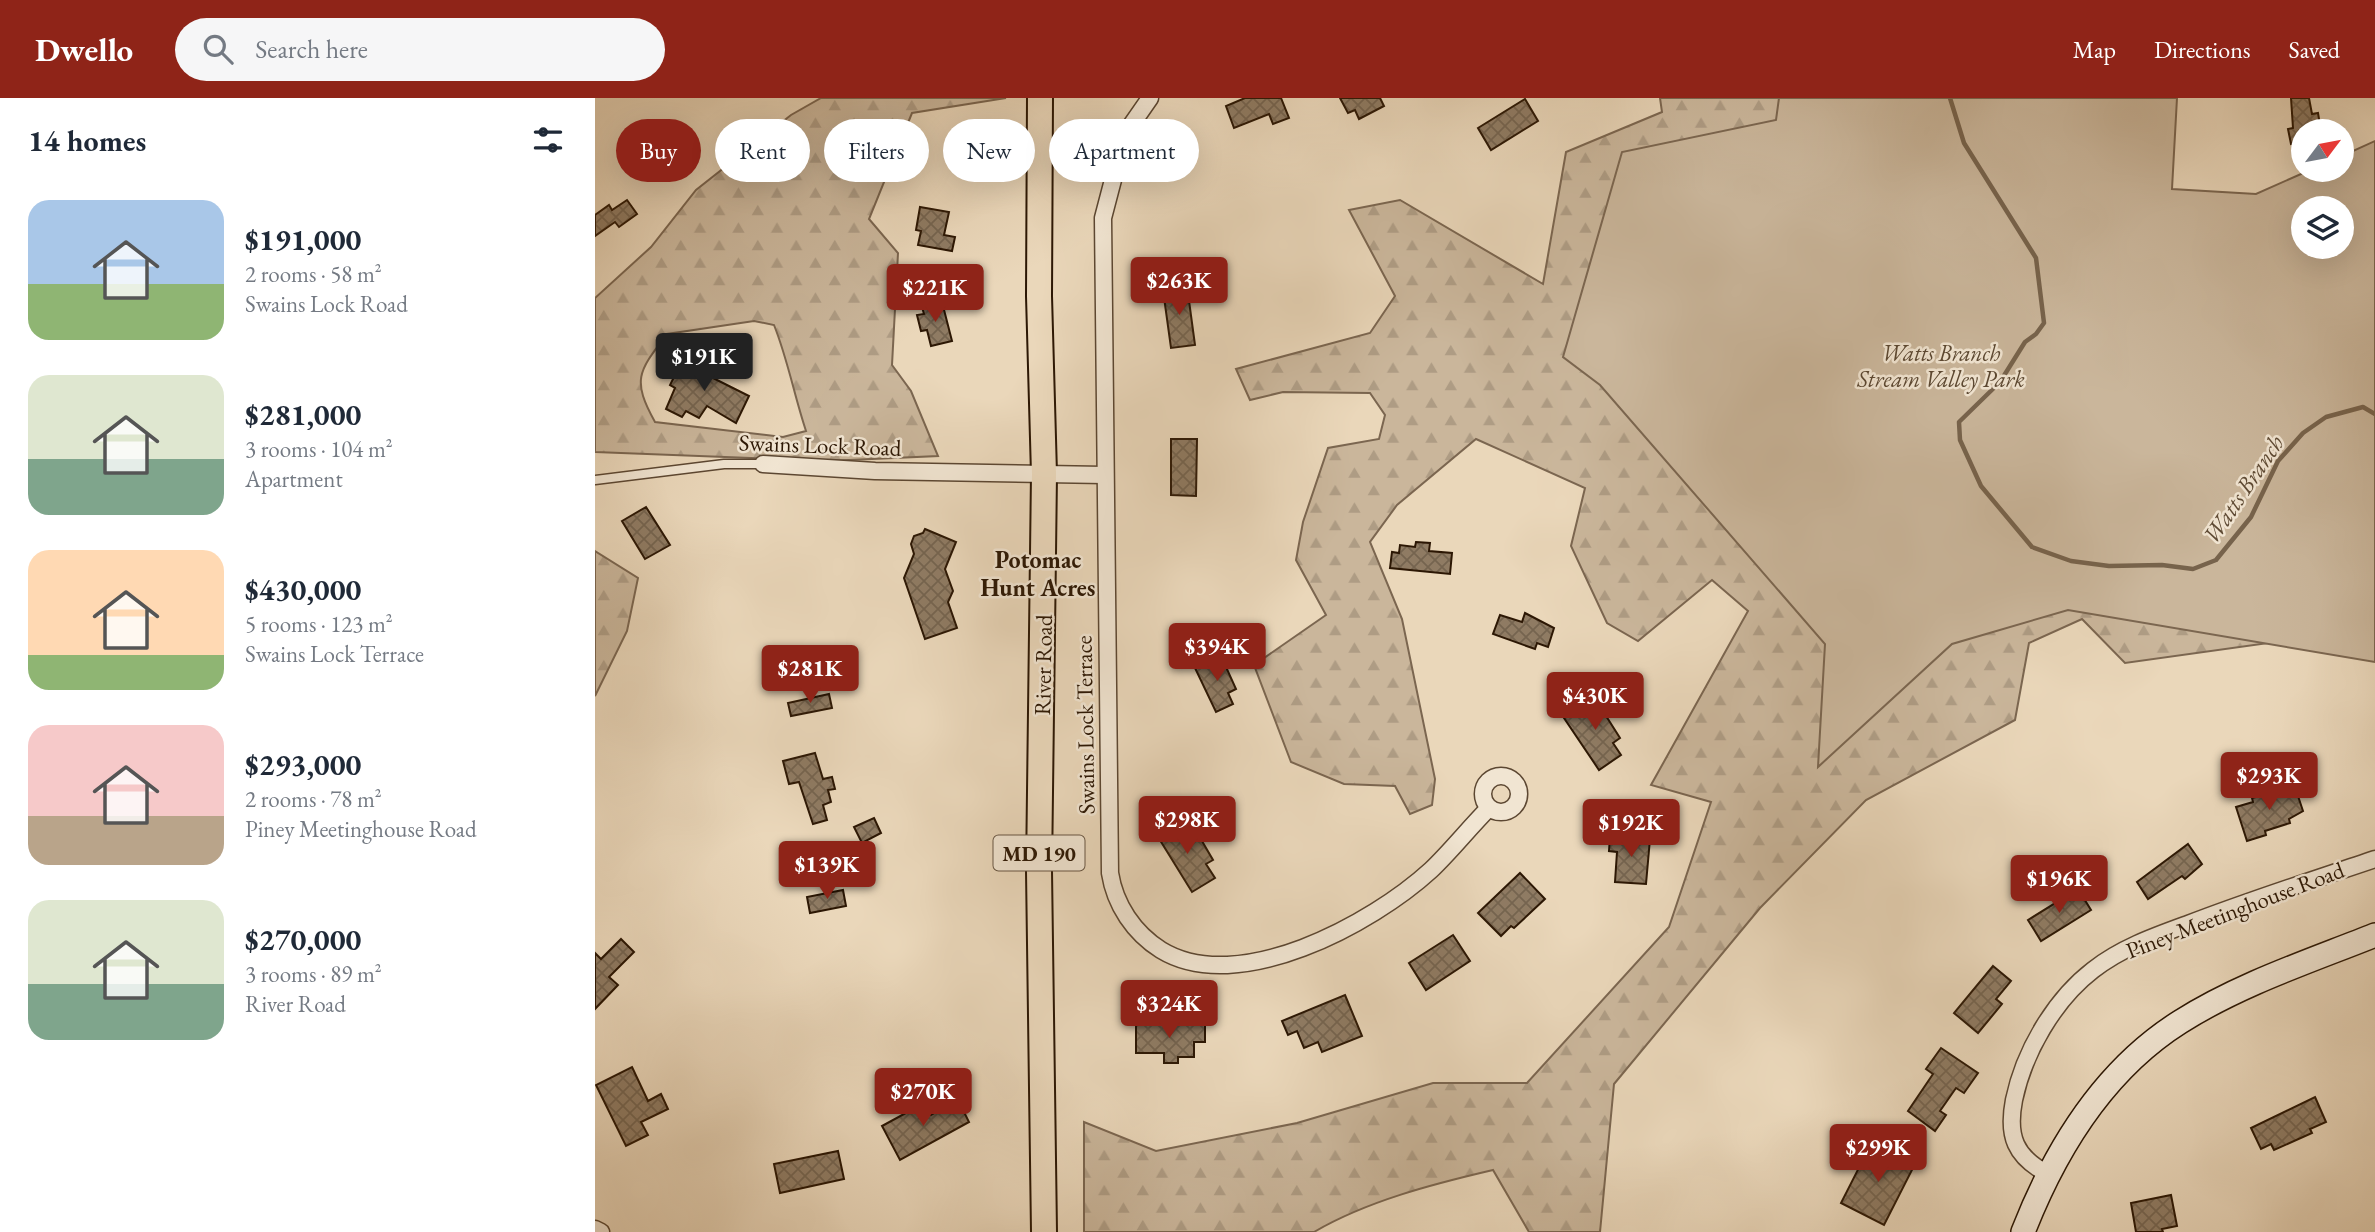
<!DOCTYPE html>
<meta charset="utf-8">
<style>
:root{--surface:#fff;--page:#f6f6f7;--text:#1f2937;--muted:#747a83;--accent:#8f2418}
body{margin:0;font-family:"EB Garamond",serif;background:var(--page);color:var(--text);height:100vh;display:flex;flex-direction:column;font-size:26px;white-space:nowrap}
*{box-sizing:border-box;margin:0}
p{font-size:23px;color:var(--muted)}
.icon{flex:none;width:38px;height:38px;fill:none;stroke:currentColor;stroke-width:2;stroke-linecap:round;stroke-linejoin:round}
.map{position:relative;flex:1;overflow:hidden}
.drawer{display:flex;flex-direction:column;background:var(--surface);width:595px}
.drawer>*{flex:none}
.guide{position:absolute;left:21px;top:21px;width:665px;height:63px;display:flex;gap:14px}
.needle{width:46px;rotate:58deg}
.tools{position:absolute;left:1696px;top:21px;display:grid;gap:14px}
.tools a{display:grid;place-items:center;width:63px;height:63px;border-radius:50%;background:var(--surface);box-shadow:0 7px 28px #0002;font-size:35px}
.price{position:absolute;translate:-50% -60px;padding:0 16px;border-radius:7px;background:var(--accent);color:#fff;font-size:23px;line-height:46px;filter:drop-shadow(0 2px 4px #0008)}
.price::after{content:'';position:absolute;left:50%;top:42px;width:21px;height:16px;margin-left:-10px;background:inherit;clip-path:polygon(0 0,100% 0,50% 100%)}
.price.on{background:#222;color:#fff}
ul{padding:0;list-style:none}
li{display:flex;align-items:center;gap:21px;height:175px;padding:0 28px}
li span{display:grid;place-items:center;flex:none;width:196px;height:140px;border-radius:21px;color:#555}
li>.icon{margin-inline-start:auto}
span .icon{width:84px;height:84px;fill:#fffc;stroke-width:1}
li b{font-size:30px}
h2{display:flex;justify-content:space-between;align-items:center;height:84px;padding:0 28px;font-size:30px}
.pill{padding:0 24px;border-radius:32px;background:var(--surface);box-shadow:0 7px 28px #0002;font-size:24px;line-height:63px}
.pill.on{background:var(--accent);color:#fff}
header{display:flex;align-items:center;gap:42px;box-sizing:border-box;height:98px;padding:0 35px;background:var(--accent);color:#fff}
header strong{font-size:33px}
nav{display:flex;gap:38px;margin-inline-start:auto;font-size:24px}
.search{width:490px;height:63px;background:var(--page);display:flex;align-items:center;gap:18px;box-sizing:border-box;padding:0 24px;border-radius:38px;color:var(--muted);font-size:26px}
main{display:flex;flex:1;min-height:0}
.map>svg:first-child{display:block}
</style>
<header>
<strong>Dwello</strong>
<div class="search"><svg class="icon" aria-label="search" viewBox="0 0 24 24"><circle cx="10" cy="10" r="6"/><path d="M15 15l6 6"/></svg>Search here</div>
<nav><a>Map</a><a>Directions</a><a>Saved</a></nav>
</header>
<main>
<section class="drawer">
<h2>14 homes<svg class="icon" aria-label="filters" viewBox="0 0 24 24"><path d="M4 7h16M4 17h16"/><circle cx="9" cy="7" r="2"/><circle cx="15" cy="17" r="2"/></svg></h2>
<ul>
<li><span style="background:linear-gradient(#a9c7e8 60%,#8fb573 0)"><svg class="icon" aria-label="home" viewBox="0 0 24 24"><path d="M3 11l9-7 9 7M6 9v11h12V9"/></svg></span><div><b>$191,000</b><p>2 rooms · 58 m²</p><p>Swains Lock Road</p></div></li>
<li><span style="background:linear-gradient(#dfe7d0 60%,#7fa58c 0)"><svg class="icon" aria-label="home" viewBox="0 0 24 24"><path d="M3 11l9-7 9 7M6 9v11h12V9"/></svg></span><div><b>$281,000</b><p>3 rooms · 104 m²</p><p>Apartment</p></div></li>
<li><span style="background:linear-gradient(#ffd9b3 75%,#8fb573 0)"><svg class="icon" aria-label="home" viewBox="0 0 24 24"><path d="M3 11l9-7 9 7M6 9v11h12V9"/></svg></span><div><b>$430,000</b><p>5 rooms · 123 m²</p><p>Swains Lock Terrace</p></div></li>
<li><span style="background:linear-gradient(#f6c9c9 65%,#b9a48a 0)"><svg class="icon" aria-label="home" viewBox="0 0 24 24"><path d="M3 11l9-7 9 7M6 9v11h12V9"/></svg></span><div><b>$293,000</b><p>2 rooms · 78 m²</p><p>Piney Meetinghouse Road</p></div></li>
<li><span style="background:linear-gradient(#dfe7d0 60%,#7fa58c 0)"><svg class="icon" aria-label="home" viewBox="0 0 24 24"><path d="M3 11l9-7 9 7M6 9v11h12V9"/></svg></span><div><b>$270,000</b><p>3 rooms · 89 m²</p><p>River Road</p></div></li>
</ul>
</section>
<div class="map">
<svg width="1780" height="1134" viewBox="0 0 1780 1134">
<defs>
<pattern id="forest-firs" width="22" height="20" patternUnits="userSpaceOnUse" patternTransform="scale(1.75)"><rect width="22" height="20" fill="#cab69b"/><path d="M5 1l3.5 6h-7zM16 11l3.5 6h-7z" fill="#ae9c84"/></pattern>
<pattern id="building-cross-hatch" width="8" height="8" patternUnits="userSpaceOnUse" patternTransform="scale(1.75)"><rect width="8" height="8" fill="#8f7b63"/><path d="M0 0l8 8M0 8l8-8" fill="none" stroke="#75644f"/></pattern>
</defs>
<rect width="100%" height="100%" fill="#ead7ba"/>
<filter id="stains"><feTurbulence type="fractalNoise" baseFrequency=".00286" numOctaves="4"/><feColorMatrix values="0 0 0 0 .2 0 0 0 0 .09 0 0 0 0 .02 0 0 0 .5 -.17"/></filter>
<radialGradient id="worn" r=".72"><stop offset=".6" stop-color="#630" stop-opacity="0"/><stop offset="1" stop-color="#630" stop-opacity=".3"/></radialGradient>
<g fill="url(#forest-firs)" stroke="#7b6650" stroke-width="2" fill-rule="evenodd">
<path d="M226,0H411L317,15L274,121L303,155L297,267L316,293L343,358L232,363L0,354V200L56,149L101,92L196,17ZM159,223L179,227C193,262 199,297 211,333L188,339L60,324C36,281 44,273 72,236Z"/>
<path d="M1065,0H1572L1567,106L1708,149H1746V110L1780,73V530L1530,565L1487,521L1434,545L1420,622L1271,702L1165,810L1019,986L1005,1134H934L898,1072C838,1086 772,1103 719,1134H489V1024L561,1053L702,1025L838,985H932L1074,829L1116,704L1056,687L1153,513L1117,482L1043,543L1012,525L976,448L990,390L881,341L802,407L775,444L807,521L840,681L837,707L815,716L800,688L749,686L696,664L659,567L731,517L701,462L708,424L733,350L784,341L790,317L775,295L688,294L655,302L641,271L775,235L800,198L754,112L805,102L948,186L971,54L1067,14Z"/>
<polygon points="0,453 43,480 32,533 0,598"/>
</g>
<path fill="#cab69b" stroke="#7b6650" stroke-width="2" fill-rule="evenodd" d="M1184,0H1582L1577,91L1661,96L1715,72H1746L1747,58L1780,43V564L1473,512L1357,546L1223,669L1230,546L1005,287L968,259L1027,54L1181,22ZM1708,110H1746V149H1708Z"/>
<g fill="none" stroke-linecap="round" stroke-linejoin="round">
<polyline stroke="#77634c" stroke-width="4.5" points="1355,0 1369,45 1441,160 1449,225 1441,236 1430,244 1405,284 1364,324 1365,342 1386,388 1437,449 1476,463 1514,468 1567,467 1598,471 1621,462 1656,419 1683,363 1708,335 1731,319 1768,309 1780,316"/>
</g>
<g fill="url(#building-cross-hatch)" stroke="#2c1704" stroke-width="2">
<polygon points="650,0 686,0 694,20 678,26 674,16 639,30 631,8"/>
<polygon points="745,0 785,0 789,8 764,21 760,12 753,15"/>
<polygon points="1696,0 1714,0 1717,16 1723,15 1726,33 1708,33 1708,43 1696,46 1693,31 1698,30"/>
<polygon points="930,1 943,23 896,52 883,30"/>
<polygon points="32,102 42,116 24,129 20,124 0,138 0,117 14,107 17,112"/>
<polygon points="325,109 354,114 349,137 360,139 357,153 323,147 326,133 321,132"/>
<polygon points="592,188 600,247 576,250 568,192"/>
<polygon points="347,204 357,243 336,248 332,232 326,233 322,217 329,216 327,209"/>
<polygon points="99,256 115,266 110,276 154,298 141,325 112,308 104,320 91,313 87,319 71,311 80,290 75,287 86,265 92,267"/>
<polygon points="576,341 602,341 601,398 576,397"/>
<polygon points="51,409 75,447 50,461 27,423"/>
<polygon points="330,431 361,444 350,471 358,493 353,504 362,530 330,541 309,480 319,456 316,446 319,438 328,435"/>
<polygon points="821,444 835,445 834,453 857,455 855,476 795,470 797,454 804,455 805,447 820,449"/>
<polygon points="930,515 959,530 953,549 942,545 940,551 898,536 905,517 927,524"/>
<polygon points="626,558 641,591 633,595 638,606 621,614 600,570"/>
<polygon points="1007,595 1013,605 1006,610 1025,640 1018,645 1026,657 1004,672 969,620"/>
<polygon points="234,596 237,610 196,618 193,605"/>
<polygon points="220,655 228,681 237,679 240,691 233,692 236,704 228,707 232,722 218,726 204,684 194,686 188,663"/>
<polygon points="1700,689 1708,713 1694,721 1695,725 1670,733 1671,737 1652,743 1641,709 1658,704 1657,700"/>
<polygon points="279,720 286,735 267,745 259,729"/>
<polygon points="576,725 583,738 591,733 597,743 604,738 618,762 611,766 620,780 597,794 560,734"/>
<polygon points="1015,738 1055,741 1051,786 1020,784 1022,754 1014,753"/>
<polygon points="1593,746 1607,766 1590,781 1587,778 1553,801 1542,784"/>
<polygon points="925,775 950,801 919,830 916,828 906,838 883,815"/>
<polygon points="1483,791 1496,812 1446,843 1433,822"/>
<polygon points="248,792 251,808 215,815 212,799"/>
<polygon points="858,837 875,863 831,892 814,865"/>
<polygon points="26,841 39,854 14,879 23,887 0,911 0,855 6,861"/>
<polygon points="1398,868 1416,883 1401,901 1407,906 1383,935 1359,915"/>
<polygon points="750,897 767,938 727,954 723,944 709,950 702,933 693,937 687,923"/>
<polygon points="610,926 610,944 599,944 599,959 583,959 583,965 569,965 569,955 541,955 541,927"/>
<polygon points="1346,950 1383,975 1369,995 1361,990 1345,1013 1351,1017 1340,1033 1313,1013 1338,976 1331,971"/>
<polygon points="37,969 53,1003 66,996 73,1011 46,1024 53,1037 31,1048 1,987"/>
<polygon points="1720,999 1731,1024 1715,1031 1717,1035 1679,1052 1676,1046 1666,1051 1656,1030"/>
<polygon points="363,1002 374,1024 305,1062 287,1028 329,1005 336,1017"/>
<polygon points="1277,1044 1320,1066 1289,1127 1246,1105"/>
<polygon points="243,1053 249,1081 185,1095 179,1066"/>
<polygon points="1576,1097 1582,1128 1567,1131 1568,1134 1541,1134 1536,1105"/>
</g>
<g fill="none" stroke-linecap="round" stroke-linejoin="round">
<defs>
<polyline id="lane" points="0,382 129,366 168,366"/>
<g id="street">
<path d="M555,0L530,36L508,120L515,775C520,807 539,835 566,852C643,899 777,826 836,772C856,753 874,730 894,710"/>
<polyline points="168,366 280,373 509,377"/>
<circle cx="906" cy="696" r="18"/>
<path d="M1453,1076C1420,1059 1412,1038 1419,1002C1429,954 1459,902 1498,872C1526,850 1560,838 1593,826C1655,802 1718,782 1780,761"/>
<polyline points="0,1131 6,1134"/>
</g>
<path id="secondary" d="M1428,1134C1460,1052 1509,972 1585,924C1645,886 1715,863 1780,837"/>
<polyline id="primary" points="445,0 444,198 449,376 444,773 449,1134"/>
</defs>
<use href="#lane" stroke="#5c4732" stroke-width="11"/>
<use href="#street" stroke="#5c4732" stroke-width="19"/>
<use href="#secondary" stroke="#2c1704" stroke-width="26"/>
<use href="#primary" stroke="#2c1704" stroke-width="28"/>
<use href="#lane" stroke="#f1e5d2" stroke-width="8"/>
<use href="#street" stroke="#f1e5d2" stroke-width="16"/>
<use href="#secondary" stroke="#f1e5d2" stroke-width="23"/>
<use href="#primary" stroke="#ead7ba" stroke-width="24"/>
</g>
<g text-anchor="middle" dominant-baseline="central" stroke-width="5" stroke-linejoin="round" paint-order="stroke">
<rect fill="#f1e5d2" stroke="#675542" stroke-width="2" x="398.5" y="737.5" width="91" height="35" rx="5"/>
<g font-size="21" font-weight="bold" fill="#2c1704">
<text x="444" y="755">MD 190</text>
</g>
<g font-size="23" font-style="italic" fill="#5b4731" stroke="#f1e5d2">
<text x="1346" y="255">Watts Branch<tspan x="1346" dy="26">Stream Valley Park</tspan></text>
</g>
<g font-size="23" fill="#2c1704" stroke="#f1e5d2">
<text transform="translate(225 347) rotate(2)">Swains Lock Road</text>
<text transform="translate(448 567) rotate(-89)">River Road</text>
<text transform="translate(490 627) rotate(-91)">Swains Lock Terrace</text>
<text transform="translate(1640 812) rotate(-21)">Piney Meetinghouse Road</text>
</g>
<g font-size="24" font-style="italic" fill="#5e4a34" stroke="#f1e5d2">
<text transform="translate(1648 391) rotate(-56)">Watts Branch</text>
</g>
<g font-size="24" font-weight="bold" fill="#2c1704" stroke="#f1e5d2">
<text x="443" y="461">Potomac<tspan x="443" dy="28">Hunt Acres</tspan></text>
</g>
</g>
<rect width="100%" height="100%" filter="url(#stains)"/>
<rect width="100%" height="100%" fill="url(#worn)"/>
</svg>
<div class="tools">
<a><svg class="needle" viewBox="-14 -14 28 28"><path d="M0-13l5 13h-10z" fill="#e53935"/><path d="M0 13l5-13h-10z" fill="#747a83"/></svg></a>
<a><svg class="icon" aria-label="layers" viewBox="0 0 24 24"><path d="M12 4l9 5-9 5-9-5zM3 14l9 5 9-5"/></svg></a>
</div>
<b class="price" style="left:584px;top:219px">$263K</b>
<b class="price" style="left:340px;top:226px">$221K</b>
<b class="price on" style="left:109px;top:295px">$191K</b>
<b class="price" style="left:622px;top:585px">$394K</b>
<b class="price" style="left:215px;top:607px">$281K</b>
<b class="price" style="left:1000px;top:634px">$430K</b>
<b class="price" style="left:1674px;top:714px">$293K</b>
<b class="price" style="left:592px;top:758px">$298K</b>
<b class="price" style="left:1036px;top:761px">$192K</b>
<b class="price" style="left:232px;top:803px">$139K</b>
<b class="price" style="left:1464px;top:817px">$196K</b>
<b class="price" style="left:574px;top:942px">$324K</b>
<b class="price" style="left:328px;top:1030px">$270K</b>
<b class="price" style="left:1283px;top:1086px">$299K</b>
<div class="guide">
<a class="pill on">Buy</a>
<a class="pill">Rent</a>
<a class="pill">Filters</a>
<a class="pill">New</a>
<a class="pill">Apartment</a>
</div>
</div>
</main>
